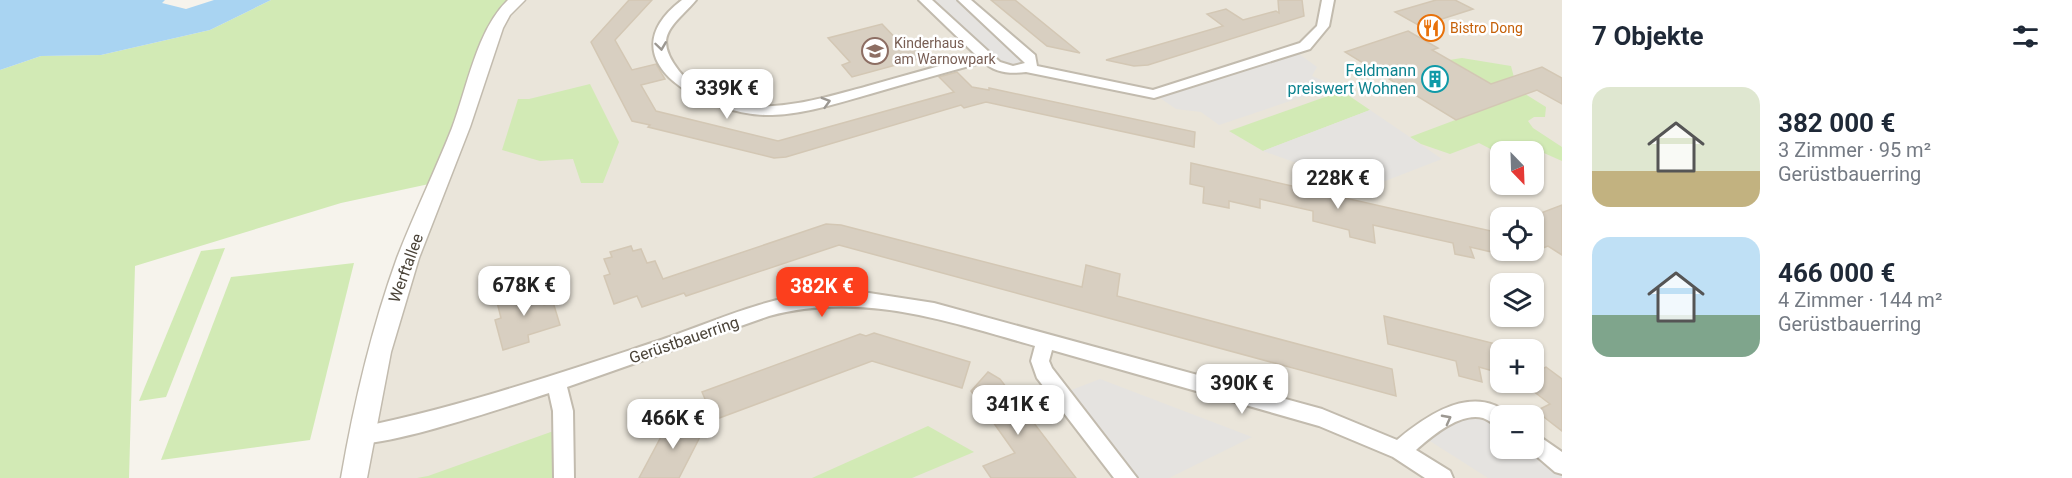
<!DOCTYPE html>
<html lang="de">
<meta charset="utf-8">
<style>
:root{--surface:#fff;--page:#f6f6f7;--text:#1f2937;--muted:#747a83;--accent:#fc3f1d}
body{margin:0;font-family:Roboto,sans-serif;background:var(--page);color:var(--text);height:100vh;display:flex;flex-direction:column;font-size:22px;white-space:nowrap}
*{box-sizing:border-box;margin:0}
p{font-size:20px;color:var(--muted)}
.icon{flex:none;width:33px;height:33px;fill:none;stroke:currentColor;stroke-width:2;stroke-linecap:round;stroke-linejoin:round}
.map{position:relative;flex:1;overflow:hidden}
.drawer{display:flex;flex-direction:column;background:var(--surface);width:510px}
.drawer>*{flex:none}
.needle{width:39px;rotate:157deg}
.tools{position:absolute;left:1490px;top:141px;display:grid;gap:12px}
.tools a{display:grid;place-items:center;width:54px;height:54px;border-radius:12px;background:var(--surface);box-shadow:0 2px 4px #0004;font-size:30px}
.price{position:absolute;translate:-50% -51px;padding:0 14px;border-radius:12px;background:#fff;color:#222;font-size:20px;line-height:39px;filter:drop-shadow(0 2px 3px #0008)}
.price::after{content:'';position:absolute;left:50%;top:36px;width:18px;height:14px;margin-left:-9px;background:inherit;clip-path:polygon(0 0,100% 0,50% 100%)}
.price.current{background:var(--accent);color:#fff}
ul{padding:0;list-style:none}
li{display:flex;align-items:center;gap:18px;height:150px;padding:0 30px}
li span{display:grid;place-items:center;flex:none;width:168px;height:120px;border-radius:18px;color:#555}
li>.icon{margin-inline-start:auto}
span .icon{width:72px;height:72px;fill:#fffc;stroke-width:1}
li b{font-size:26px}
h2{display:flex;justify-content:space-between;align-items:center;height:72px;padding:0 30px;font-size:26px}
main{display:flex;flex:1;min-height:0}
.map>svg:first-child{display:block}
</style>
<main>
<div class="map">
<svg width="1562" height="478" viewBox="0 0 1562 478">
<rect width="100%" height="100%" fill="#f6f3ec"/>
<path fill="#eae5da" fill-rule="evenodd" d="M517,0H1562V478H354L367,402L484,65ZM1500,152H1533V184H1500ZM1500,218H1533V250H1500ZM1500,284H1533V316H1500ZM1500,350H1533V382H1500ZM1500,416H1533V448H1500Z"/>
<g fill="#d2eab5">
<polygon points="271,0 512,0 463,97 429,184 341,203 135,266 129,478 0,478 0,70 41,56 101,55 210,30"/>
<polygon points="1462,58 1511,66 1517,89 1546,107 1545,117 1534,117 1528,121 1533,128 1562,147 1562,161 1528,146 1528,151 1500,152 1500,154 1479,143 1450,154 1421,144 1410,137 1514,98 1449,60"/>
<polygon points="590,84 619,142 603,183 581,183 573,159 540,161 502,150 518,99 529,99"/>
<polygon points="1342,91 1370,110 1263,151 1229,131"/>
<polygon points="225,248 166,397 139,401 201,251"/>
<polygon points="354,263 310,440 161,460 231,277"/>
<polygon points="928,426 974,452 912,478 812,478"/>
<polygon points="562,428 564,478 417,478 428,476"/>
</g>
<g fill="#e5e3e0">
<polygon points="925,0 964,0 1032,64 1004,69"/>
<polygon points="1295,51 1317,67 1312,76 1335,86 1219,125 1201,112 1176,109 1154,94"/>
<polygon points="1370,110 1442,159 1380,183 1308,167 1263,151"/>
<polygon points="1100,379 1252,437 1169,478 1127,478 1061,394"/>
<polygon points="1464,410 1500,418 1500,448 1533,448 1562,465 1562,478 1488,478 1419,434"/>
</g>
<polygon fill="#a9d4f2" points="0,0 165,0 162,3 186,9 214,0 271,0 210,30 101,55 41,56 0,70"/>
<g fill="#d8cfc1" stroke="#d3c7b4" stroke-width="1.5">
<polygon points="629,0 652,0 615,40 632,70 656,64 665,79 641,85 656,111 778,141 954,92 939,77 957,72 972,87 989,90 989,88 1195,132 1194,147 986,102 964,108 961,105 786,157 774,158 648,127 650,125 632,121 591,42"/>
<polygon points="991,0 1015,0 1080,53 1047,46"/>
<polygon points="1278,0 1302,0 1304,16 1148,65 1134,66 1106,60 1223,26 1207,14 1226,9 1243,20 1276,11 1279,13"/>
<polygon points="1436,0 1455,0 1473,9 1420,26 1395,12"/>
<polygon points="882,24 905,48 914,45 925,57 852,77 842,65 850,62 828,38"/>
<polygon points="1408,31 1438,48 1432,50 1491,84 1542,67 1562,78 1562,104 1537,90 1456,120 1345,52"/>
<polygon points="1191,163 1500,233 1500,254 1470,247 1474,258 1455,254 1453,243 1373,225 1375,243 1350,237 1349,230 1313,221 1313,211 1260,199 1260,208 1229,201 1229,208 1203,203 1204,187 1190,184"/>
<polygon points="1562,205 1562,255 1548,246 1533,252 1533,216"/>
<polygon points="826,224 841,225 1082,287 1086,265 1120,274 1117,296 1392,369 1396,396 839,245 686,296 684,293 642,307 637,296 614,304 604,276 610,274 604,259 612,257 610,252 631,246 633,251 641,249 647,263 655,261 663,279"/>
<polygon points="527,286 528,292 539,289 544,305 553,302 560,325 528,335 529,342 503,350 495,320 501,318 497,302 509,298 507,292"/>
<polygon points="1384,316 1500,345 1500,373 1479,367 1482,382 1459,376 1456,361 1388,344"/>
<polygon points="874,333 970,362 962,388 872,361 714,420 702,392 860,334 866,336"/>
<polygon points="1546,367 1562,379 1562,431 1536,411 1550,404 1533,391 1533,373"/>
<polygon points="988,372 1000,379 1076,478 991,478 983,466 1015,453 971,391"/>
<polygon points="671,418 706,425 679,478 639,478"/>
</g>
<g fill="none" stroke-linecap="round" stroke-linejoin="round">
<defs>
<g id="minor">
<path d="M682,0H696C674,26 651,35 679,71C726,129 809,102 868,86C904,76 941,65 977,56L919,0H932L1000,62L1013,66L1025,63L958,0H971L1035,55L1037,66L1153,90L1300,43L1317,26L1322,0H1334L1329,26L1310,49L1154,98L1026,72C1011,74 995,73 984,62C946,72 908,83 870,94C838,103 806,114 772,115C711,117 601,62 682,0Z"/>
<path d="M820,292L869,293L934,303L1322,409L1397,440C1422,419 1460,392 1494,405C1500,408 1505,410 1509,416H1500V427C1494,425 1489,420 1483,418C1460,412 1432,436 1416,450L1450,471L1453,478H1425L1393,457L1319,426L1052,350L1049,361L1052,368L1137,478H1114L1037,378L1031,361L1035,346C947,321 861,291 769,316L567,387L573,411L574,478H554L553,411L549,393C518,403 377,451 354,442L351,436L354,430L361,427C463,406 560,373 658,341C711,323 763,298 820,292Z"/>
<polygon points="1533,432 1562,452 1562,474 1555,472 1527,448 1533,448"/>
</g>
<path id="tertiary" d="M508,0H525L510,15L503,28L470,127L419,258L391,352L367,478H341C354,403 371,330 397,258C414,214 435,171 452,128C467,88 477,29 508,0Z"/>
</defs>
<use href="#minor" stroke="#c2bbae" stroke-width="4"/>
<use href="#tertiary" stroke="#c2bbae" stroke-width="3"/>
<use href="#minor" fill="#fff" fill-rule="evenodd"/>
<use href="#tertiary" fill="#fff" fill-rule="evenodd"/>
</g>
<defs><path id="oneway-chevron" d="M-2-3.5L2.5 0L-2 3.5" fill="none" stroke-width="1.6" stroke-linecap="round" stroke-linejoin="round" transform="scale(1.5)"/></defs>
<g stroke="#9c9892">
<use href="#oneway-chevron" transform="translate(661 46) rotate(82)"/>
<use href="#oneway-chevron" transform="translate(826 102) rotate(-16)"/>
<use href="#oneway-chevron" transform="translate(1447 419) rotate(-28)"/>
</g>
<defs>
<symbol id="restaurant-ring" viewBox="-11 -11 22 22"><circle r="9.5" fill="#fff" stroke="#e8710a" stroke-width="1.5"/><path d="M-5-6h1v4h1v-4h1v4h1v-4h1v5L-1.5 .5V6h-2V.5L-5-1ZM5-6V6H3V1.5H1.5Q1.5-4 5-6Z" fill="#e8710a"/></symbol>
<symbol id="school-ring" viewBox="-11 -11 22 22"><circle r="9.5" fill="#fff" stroke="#8d6e63" stroke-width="1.5"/><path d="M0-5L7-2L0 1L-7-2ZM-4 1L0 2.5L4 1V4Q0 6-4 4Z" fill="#8d6e63"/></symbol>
<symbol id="building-ring" viewBox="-11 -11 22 22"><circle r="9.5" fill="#fff" stroke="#0f9aa8" stroke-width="1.5"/><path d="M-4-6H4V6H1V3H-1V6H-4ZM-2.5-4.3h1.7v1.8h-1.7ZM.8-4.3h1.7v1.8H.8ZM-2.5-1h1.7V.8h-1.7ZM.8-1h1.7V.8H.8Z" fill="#0f9aa8"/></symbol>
</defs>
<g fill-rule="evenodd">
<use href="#restaurant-ring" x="1416" y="13" width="30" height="30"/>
<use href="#school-ring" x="860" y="36" width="30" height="30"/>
<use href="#building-ring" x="1420" y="64" width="30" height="30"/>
</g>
<g text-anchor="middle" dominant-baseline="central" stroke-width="5" stroke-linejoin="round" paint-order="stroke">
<g font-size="14" fill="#c56008" stroke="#fff" text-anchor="start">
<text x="1450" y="28">Bistro Dong</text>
</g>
<g font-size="14" fill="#785e54" stroke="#fff" text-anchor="start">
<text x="894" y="43">Kinderhaus<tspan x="894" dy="16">am Warnowpark</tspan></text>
</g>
<g font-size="16" fill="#0d838f" stroke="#fff" text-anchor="end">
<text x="1416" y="70">Feldmann<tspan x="1416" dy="18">preiswert Wohnen</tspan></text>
</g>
<g font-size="16" fill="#4b4439" stroke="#fff">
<text transform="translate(406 268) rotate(-70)">Werftallee</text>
<text transform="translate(684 340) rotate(-19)">Gerüstbauerring</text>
</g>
</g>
</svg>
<div class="tools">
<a><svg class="needle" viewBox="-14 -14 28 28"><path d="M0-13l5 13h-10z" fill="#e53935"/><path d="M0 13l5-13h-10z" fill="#747a83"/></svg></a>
<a><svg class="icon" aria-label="locate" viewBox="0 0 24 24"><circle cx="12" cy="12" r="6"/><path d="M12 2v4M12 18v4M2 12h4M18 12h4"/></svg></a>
<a><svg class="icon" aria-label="layers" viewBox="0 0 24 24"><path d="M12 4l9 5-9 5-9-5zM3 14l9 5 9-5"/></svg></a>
<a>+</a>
<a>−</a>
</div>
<b class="price" style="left:727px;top:120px">339K €</b>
<b class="price" style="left:1338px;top:210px">228K €</b>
<b class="price" style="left:524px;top:317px">678K €</b>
<b class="price current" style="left:822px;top:318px">382K €</b>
<b class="price" style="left:1242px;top:415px">390K €</b>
<b class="price" style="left:1018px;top:436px">341K €</b>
<b class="price" style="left:673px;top:450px">466K €</b>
</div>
<section class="drawer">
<h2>7 Objekte<svg class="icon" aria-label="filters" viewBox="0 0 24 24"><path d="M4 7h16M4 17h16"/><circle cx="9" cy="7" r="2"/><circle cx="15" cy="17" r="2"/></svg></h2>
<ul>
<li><span style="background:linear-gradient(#dfe7d0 70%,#c2b280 0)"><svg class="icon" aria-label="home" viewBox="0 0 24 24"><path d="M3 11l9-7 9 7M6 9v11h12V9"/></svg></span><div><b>382 000 €</b><p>3 Zimmer · 95 m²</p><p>Gerüstbauerring</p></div></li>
<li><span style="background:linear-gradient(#bfe0f5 65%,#7fa58c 0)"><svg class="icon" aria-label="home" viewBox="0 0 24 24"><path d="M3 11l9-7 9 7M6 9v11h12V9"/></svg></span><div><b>466 000 €</b><p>4 Zimmer · 144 m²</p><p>Gerüstbauerring</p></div></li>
</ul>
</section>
</main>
